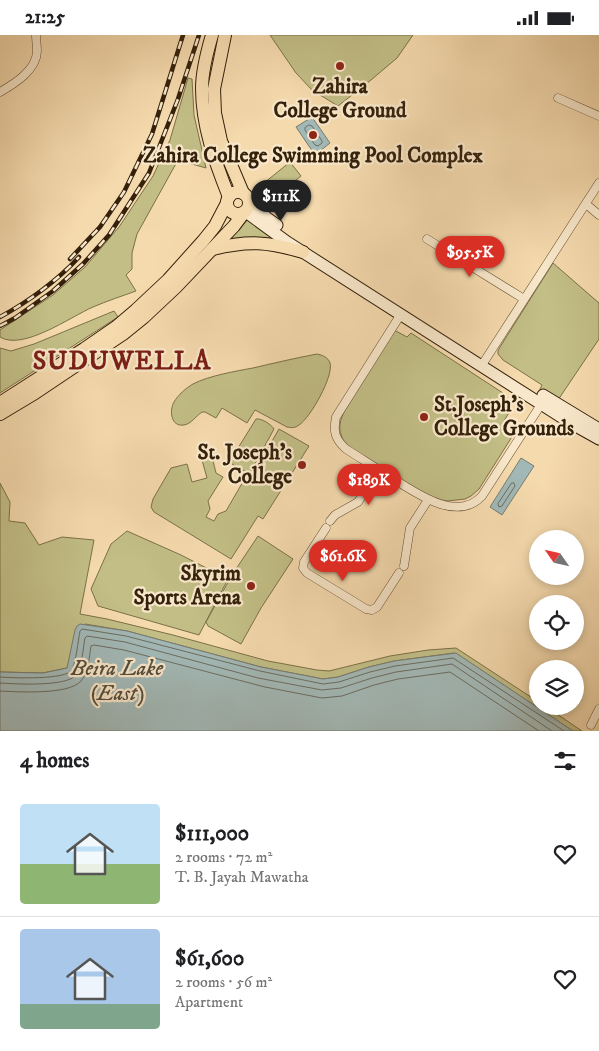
<!DOCTYPE html>
<meta charset="utf-8">
<style>
:root{--surface:#fff;--page:#f2f2f2;--text:#202124;--muted:#757577;--line:#e0e0e0;--accent:#d93025}
body{margin:0;font-family:"IM FELL DW Pica",serif;background:var(--page);color:var(--text);height:100vh;display:flex;flex-direction:column;font-size:19px;white-space:nowrap}
*{box-sizing:border-box;margin:0}
p{font-size:16px;color:var(--muted)}
.icon{flex:none;width:28px;height:28px;fill:none;stroke:currentColor;stroke-width:2;stroke-linecap:round;stroke-linejoin:round}
.map{position:relative;height:696px;overflow:hidden}
.panel{display:flex;flex-direction:column;background:var(--surface);flex:1}
.panel>*{flex:none}
.needle{width:32px;rotate:304deg}
.buttons{position:absolute;left:529px;top:495px;display:grid;gap:10px}
.buttons a{display:grid;place-items:center;width:55px;height:55px;border-radius:50%;background:var(--surface);box-shadow:0 2px 8px #0003;font-size:25px}
.price{position:absolute;translate:-50% -42px;padding:0 11px;border-radius:18px;background:var(--accent);color:#fff;font-size:16px;line-height:32px;filter:drop-shadow(0 1px 2px #0008)}
.price::after{content:'';position:absolute;left:50%;top:30px;width:15px;height:11px;margin-left:-8px;background:inherit;clip-path:polygon(0 0,100% 0,50% 100%)}
.price.on{background:#222;color:#fff}
ul{padding:0;list-style:none}
li{display:flex;align-items:center;gap:15px;height:125px;padding:0 20px}
li+li{border-top:1px solid var(--line)}
li span{display:grid;place-items:center;flex:none;width:140px;height:100px;border-radius:5px;color:#555}
li>.icon{margin-inline-start:auto}
span .icon{width:60px;height:60px;fill:#fffc;stroke-width:1}
li b{font-size:21px}
h2{display:flex;justify-content:space-between;align-items:center;height:60px;padding:0 20px;font-size:21px}
.status{display:flex;justify-content:space-between;align-items:center;height:35px;padding:0 25px;background:var(--surface);direction:ltr}
.status svg{height:14px;fill:currentColor}
.map>svg:first-child{display:block}
</style>
<div class="status"><b>21:25</b><svg viewBox="0 0 49 12"><path d="M0 12V9h3v3zM5 12V6h3v6zM10 12V3h3v9zM15 12V0h3v12zM26 1h20v11H26zM47 4h2v5h-2z"/></svg></div>
<div class="map">
<svg width="599" height="696" viewBox="0 0 599 696">
<rect width="100%" height="100%" fill="#f5daae"/>
<filter id="stains"><feTurbulence type="fractalNoise" baseFrequency=".004" numOctaves="4"/><feColorMatrix values="0 0 0 0 .2 0 0 0 0 .09 0 0 0 0 .02 0 0 0 .5 -.17"/></filter>
<radialGradient id="worn" r=".72"><stop offset=".6" stop-color="#630" stop-opacity="0"/><stop offset="1" stop-color="#630" stop-opacity=".3"/></radialGradient>
<g fill="#c2be86" stroke="#7c7048">
<polygon points="270,0 413,0 397,23 365,50 338,71 312,55 296,38"/>
<path d="M188,43L192,44L194,80L206,133L178,125L137,199L132,218V234L126,240L136,256C122,261 107,266 93,272C70,282 23,316 0,302V295L53,260L85,232L119,192L153,141L170,105Z"/>
<polygon points="290,127 301,141 275,162 264,148"/>
<polygon points="248,184 275,203 274,205 227,208"/>
<polygon points="553,228 599,268 599,304 558,365 540,354 542,350 503,325 498,319 498,316 500,312"/>
<polygon points="114,276 118,282 0,358 0,313 11,316 34,309"/>
<path d="M394,295L407,302L411,298L506,360L510,376L502,389L515,397L479,454L471,461L465,464L448,466L435,464L414,453L346,410C338,397 338,390 344,377Z"/>
<path d="M317,319C322,320 328,322 330,328C334,341 310,383 299,390C295,393 292,393 287,392L255,375L247,388L222,373L216,383L205,377H202C196,381 191,389 184,390C171,392 169,376 174,367C178,360 186,353 193,349C208,341 236,336 253,333C274,328 296,323 317,319Z"/>
<path d="M256,384C261,383 271,389 274,394L251,436L248,438L232,429L230,426Z"/>
<polygon points="279,394 309,411 263,484 258,481 231,524 154,477 151,472 153,464 171,433 187,429 192,447 207,443 202,425 212,422 216,438 223,442 208,466 210,474 206,482 214,486 218,479 226,476 244,445 248,447 252,444 255,436"/>
<polygon points="0,448 10,467 9,486 25,488 39,510 62,502 94,505 80,579 107,584 173,600 268,626 317,635 329,636 390,621 428,615 456,613 537,666 538,671 545,671 582,696 573,696 454,618 394,626 369,632 338,642 323,644 261,632 127,596 85,589 67,633 43,638 0,637"/>
<polygon points="127,496 181,520 228,544 199,600 98,571 91,554 111,509"/>
<polygon points="258,501 293,524 261,573 241,609 208,591 206,587 232,540"/>
</g>
<g fill="#a2b8b6" stroke="#767c72">
<polygon points="312,82 330,108 315,120 296,92"/>
<polygon points="521,423 534,431 502,480 490,472"/>
<polygon points="80,589 127,596 261,632 323,644 338,642 369,632 394,626 456,618 573,696 0,696 0,637 43,638 67,633 75,595 77,591"/>
</g>
<g fill="none" stroke-linecap="round" stroke-linejoin="round">
<g stroke="#6c6c60" stroke-width="1">
<polygon points="309,90 312,91 322,106 322,108 318,111 315,110 305,95 305,93"/>
<polygon points="512,448 514,448 515,451 502,471 499,472 498,469"/>
<path d="M0,642C13,643 66,645 72,635C76,627 78,606 80,596L82,594L126,601L260,636L323,649L339,647L370,637L395,631L453,623L564,696"/>
<path d="M0,648C15,649 67,652 76,640C82,633 83,613 85,603L87,601L125,607L258,643L322,655L341,653L372,643L396,637L452,629L552,696"/>
<path d="M0,656C19,657 69,660 81,646C89,637 89,622 91,611L94,610L124,615L265,652L322,663L342,661L374,650L398,644L450,637L539,696"/>
</g>
<defs>
<g id="street">
<path d="M0,57C14,49 37,35 37,16C37,11 36,5 36,0"/>
<polyline points="558,63 599,81"/>
<polyline points="586,169 599,180"/>
<polyline points="427,204 524,264"/>
<path d="M401,279L336,382C333,397 335,404 346,414C362,424 377,434 392,443C416,458 457,488 482,461L542,368"/>
<polyline points="482,330 599,148"/>
<polyline points="330,486 335,480 358,467 379,435"/>
<polyline points="326,493 304,527 303,533 307,538 366,574 372,575 377,572 399,538"/>
<polyline points="404,531 410,493 428,465"/>
<polyline points="591,690 599,674"/>
</g>
<g id="secondary">
<polyline points="250,167 267,183 277,190"/>
<polyline points="246,177 287,207 574,390 599,404"/>
<polyline points="543,360 599,394"/>
</g>
<g id="primary">
<path d="M212,0C207,17 202,35 202,53C202,91 215,127 229,162"/>
<polyline points="225,0 214,54 215,78 221,106 243,158"/>
<circle cx="238" cy="168" r="11"/>
<path d="M213,214C249,205 268,207 303,217"/>
<polyline points="0,368 84,314 116,292 136,275 168,245 203,206 215,191 227,168"/>
<polyline points="0,379 35,358 123,299 144,282 176,252 234,191 243,179"/>
</g>
</defs>
<use href="#street" stroke="#654f34" stroke-width="9"/>
<use href="#secondary" stroke="#35210b" stroke-width="13"/>
<use href="#primary" stroke="#35210b" stroke-width="14"/>
<use href="#street" stroke="#f8e7ca" stroke-width="8"/>
<use href="#secondary" stroke="#f8e7ca" stroke-width="11"/>
<use href="#primary" stroke="#f5daae" stroke-width="12"/>
<defs>
<g id="rail">
<polyline points="70,224 100,192 124,157 152,99 183,0"/>
<path d="M0,282C28,267 58,245 79,222"/>
<polyline points="0,291 15,283 53,256 83,229 109,200 149,138 178,64 199,0"/>
</g>
</defs>
<use href="#rail" stroke="#35210b" stroke-width="4.5"/>
<use href="#rail" stroke="#f8e7ca" stroke-width="2.5" stroke-dasharray="8" stroke-linecap="butt"/>
</g>
<g fill="#8f2418" stroke="#f8e7ca" stroke-width="2">
<circle cx="340" cy="31" r="5"/>
<circle cx="313" cy="100" r="5"/>
<circle cx="424" cy="382" r="5"/>
<circle cx="302" cy="430" r="5"/>
<circle cx="251" cy="551" r="5"/>
</g>
<g text-anchor="middle" dominant-baseline="central" stroke-width="4.5" stroke-linejoin="round" paint-order="stroke">
<g font-size="21" font-weight="bold" fill="#35210b" stroke="#f8e7ca">
<text x="340" y="52">Zahira<tspan x="340" dy="24">College Ground</tspan></text>
<text x="313" y="121">Zahira College Swimming Pool Complex</text>
<text x="434" y="370" text-anchor="start">St.Joseph's<tspan x="434" dy="24">College Grounds</tspan></text>
<text x="292" y="418" text-anchor="end">St. Joseph's<tspan x="292" dy="24">College</tspan></text>
<text x="241" y="539" text-anchor="end">Skyrim<tspan x="241" dy="24">Sports Arena</tspan></text>
</g>
<g font-size="22" font-style="italic" fill="#564e3e" stroke="#f8e7ca">
<text x="117" y="633">Beira Lake<tspan x="117" dy="25">(East)</tspan></text>
</g>
<g font-size="26" font-weight="bold" letter-spacing="1" fill="#7a1f14" stroke="#f8e7ca">
<text x="122" y="326">SUDUWELLA</text>
</g>
</g>
<rect width="100%" height="100%" filter="url(#stains)"/>
<rect width="100%" height="100%" fill="url(#worn)"/>
</svg>
<div class="buttons">
<a><svg class="needle" viewBox="-14 -14 28 28"><path d="M0-13l5 13h-10z" fill="#e53935"/><path d="M0 13l5-13h-10z" fill="#757577"/></svg></a>
<a><svg class="icon" aria-label="locate" viewBox="0 0 24 24"><circle cx="12" cy="12" r="6"/><path d="M12 2v4M12 18v4M2 12h4M18 12h4"/></svg></a>
<a><svg class="icon" aria-label="layers" viewBox="0 0 24 24"><path d="M12 4l9 5-9 5-9-5zM3 14l9 5 9-5"/></svg></a>
</div>
<b class="price on" style="left:281px;top:187px">$111K</b>
<b class="price" style="left:470px;top:243px">$95.5K</b>
<b class="price" style="left:369px;top:471px">$189K</b>
<b class="price" style="left:343px;top:547px">$61.6K</b>
</div>
<section class="panel">
<h2>4 homes<svg class="icon" aria-label="filters" viewBox="0 0 24 24"><path d="M4 7h16M4 17h16"/><circle cx="9" cy="7" r="2"/><circle cx="15" cy="17" r="2"/></svg></h2>
<ul>
<li><span style="background:linear-gradient(#bfe0f5 60%,#8fb573 0)"><svg class="icon" aria-label="home" viewBox="0 0 24 24"><path d="M3 11l9-7 9 7M6 9v11h12V9"/></svg></span><div><b>$111,000</b><p>2 rooms · 72 m²</p><p>T. B. Jayah Mawatha</p></div><svg class="icon" aria-label="heart" viewBox="0 0 24 24"><path d="M12 20l-8-8c-3-5 5-10 8-4 3-6 11-1 8 4z"/></svg></li>
<li><span style="background:linear-gradient(#a9c7e8 75%,#7fa58c 0)"><svg class="icon" aria-label="home" viewBox="0 0 24 24"><path d="M3 11l9-7 9 7M6 9v11h12V9"/></svg></span><div><b>$61,600</b><p>2 rooms · 56 m²</p><p>Apartment</p></div><svg class="icon" aria-label="heart" viewBox="0 0 24 24"><path d="M12 20l-8-8c-3-5 5-10 8-4 3-6 11-1 8 4z"/></svg></li>
</ul>
</section>
